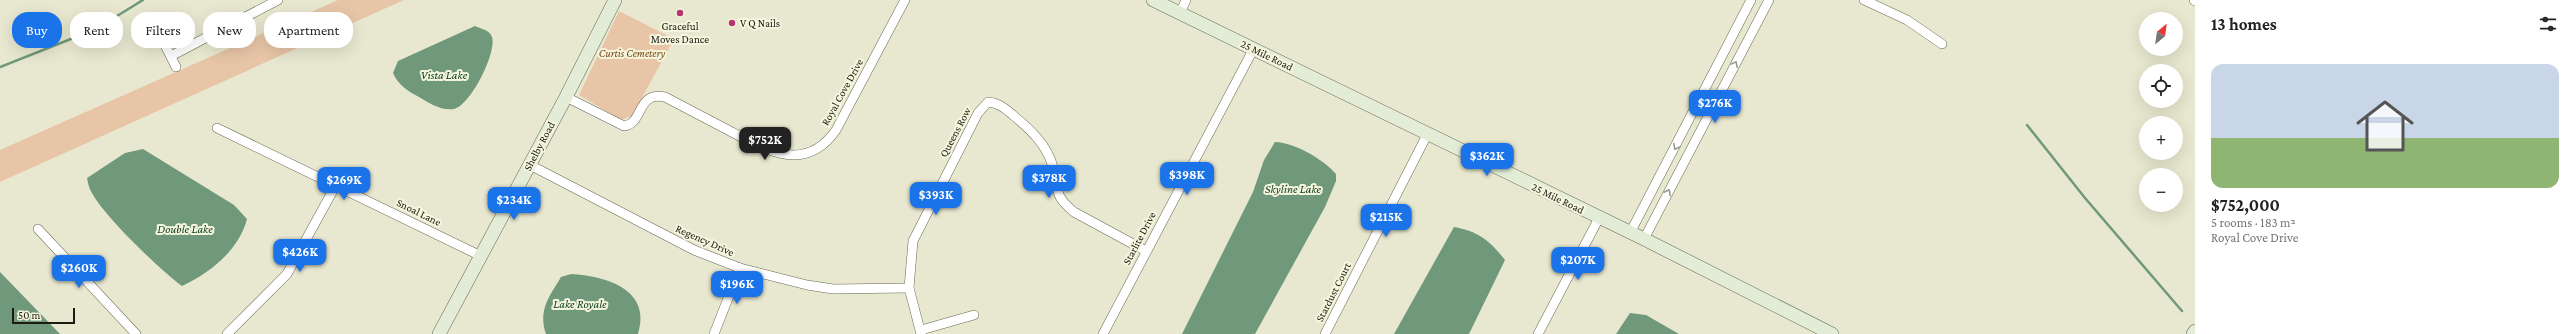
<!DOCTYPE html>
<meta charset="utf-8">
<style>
:root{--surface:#fff;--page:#f2f2f2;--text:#222;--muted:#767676;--line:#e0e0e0;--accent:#1a73e8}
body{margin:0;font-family:"Crimson Pro",serif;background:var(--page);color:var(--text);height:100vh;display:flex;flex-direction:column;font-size:15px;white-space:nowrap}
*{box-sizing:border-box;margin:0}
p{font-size:13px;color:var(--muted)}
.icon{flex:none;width:22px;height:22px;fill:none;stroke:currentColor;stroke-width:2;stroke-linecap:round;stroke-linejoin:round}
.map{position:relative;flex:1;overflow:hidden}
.panel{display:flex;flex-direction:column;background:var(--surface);width:380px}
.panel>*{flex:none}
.top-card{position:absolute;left:12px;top:12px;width:380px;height:36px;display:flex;gap:8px}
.needle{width:26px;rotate:29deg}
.fabs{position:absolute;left:2139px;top:12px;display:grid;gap:8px}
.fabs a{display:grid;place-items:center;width:44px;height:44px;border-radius:50%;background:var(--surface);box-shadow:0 4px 16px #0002;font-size:20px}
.scale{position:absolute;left:12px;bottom:10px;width:63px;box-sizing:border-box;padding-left:4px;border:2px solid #1b1b12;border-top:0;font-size:11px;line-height:14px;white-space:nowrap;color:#1b1b12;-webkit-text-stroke:3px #f5f6dd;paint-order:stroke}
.price{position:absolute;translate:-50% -34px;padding:0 9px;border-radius:8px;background:var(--accent);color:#fff;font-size:13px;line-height:26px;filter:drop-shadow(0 1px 2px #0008)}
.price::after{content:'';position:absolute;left:50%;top:24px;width:12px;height:9px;margin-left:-6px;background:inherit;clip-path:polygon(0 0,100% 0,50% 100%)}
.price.selected{background:#222;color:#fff}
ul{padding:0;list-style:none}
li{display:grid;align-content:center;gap:8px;height:212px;padding:0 16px}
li+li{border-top:1px solid var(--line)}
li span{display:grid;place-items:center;height:124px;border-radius:12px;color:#555}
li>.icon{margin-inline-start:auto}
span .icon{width:72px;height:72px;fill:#fffc;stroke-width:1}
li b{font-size:17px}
h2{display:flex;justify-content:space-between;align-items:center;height:48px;padding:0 16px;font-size:17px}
.pill{padding:0 14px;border-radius:16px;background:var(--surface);box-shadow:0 4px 16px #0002;font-size:14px;line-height:36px}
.pill.selected{background:var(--accent);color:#fff}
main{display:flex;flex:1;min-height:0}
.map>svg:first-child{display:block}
</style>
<main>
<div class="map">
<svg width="2195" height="334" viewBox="0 0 2195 334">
<rect width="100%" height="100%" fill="#e8e8d0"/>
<g fill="#e8c5a7">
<polygon points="338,0 404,0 0,182 0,150"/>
<polygon points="619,11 674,39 632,116 621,120 579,95"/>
</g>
<g fill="#70987a">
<path d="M475,26C480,29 489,29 492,37C497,53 470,106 454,109C441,111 429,103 419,97C408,91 398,85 393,73L398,61Z"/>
<path d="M1275,142C1295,143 1323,159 1336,174V181L1325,207L1255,334H1182L1253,192L1264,160Z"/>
<path d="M143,149L234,205L247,219C239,250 210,273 182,286C160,270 104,216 92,193C89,189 88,183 87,178L125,153Z"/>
<path d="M1454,227C1478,231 1490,241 1505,260L1469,334H1394Z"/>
<polygon points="0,272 60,334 0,334"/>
<path d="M571,274C607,276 652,290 638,334H546C538,310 549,297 561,277Z"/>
<polygon points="1630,313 1646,315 1679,334 1616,334"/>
</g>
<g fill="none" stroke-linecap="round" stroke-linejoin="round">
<g stroke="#70987a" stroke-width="2.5">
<polyline points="0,67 96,29 143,0"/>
<polyline points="2027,125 2085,198 2182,311"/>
</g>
<defs>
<g id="street">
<polyline points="1864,0 1907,20 1942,44"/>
<polyline points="2194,0 2195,1"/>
<polyline points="1180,13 1186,0"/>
<polyline points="163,41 176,67"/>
<polyline points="171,56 278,0"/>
<path d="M566,97L624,126C644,124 636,91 665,97C686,108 707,119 728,130C764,149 805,175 836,130L905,0"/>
<polyline points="217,128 481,256"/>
<polyline points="530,165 694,250 740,268 807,285 833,289 909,288"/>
<polyline points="38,229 136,334"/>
<polyline points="1630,233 1751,0"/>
<polyline points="1644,239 1769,0"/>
<polyline points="921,330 974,315"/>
<polyline points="227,334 287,274 336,185"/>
<polyline points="714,334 740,268"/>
<path d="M921,334L909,288L913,241L978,113L988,102C999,103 1006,109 1014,116C1031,130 1047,145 1053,167C1060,190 1052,194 1074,212L1146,251"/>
<polyline points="1103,334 1254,48"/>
<polyline points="1325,334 1428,133"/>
<polyline points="1538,334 1599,218"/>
</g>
<g id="secondary">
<polyline points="1153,0 1644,239 1832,334"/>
<polyline points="439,334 566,97 615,0"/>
<polyline points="2193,334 2195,331"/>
</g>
</defs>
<use href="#street" stroke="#686853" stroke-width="10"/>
<use href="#secondary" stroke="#686853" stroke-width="14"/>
<use href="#street" stroke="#fff" stroke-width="9"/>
<use href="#secondary" stroke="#e2ecd7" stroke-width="13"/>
</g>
<defs><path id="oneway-chevron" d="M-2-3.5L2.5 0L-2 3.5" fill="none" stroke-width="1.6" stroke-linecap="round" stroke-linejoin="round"/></defs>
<g stroke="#989894">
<use href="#oneway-chevron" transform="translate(1735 64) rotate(-62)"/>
<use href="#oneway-chevron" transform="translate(1676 147) rotate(118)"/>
<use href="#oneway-chevron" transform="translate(1668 192) rotate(-63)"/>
</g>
<g fill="#b83274" stroke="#f5f6dd" stroke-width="1.5">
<circle cx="680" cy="13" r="4"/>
<circle cx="732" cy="23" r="4"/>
</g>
<g text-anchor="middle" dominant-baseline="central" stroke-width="4" stroke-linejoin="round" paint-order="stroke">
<g font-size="11" fill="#1b1b12" stroke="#f5f6dd" text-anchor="start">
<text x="740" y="23">V Q Nails</text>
<text x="680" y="26" text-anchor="middle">Graceful<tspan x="680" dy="13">Moves Dance</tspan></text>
</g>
<g font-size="11" font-style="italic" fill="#794814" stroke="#f5f6dd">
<text x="632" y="53">Curtis Cemetery</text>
</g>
<g font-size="11" fill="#1b1b12" stroke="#f5f6dd">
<text transform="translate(1267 55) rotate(26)">25 Mile Road</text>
<text transform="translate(842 92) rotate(-61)">Royal Cove Drive</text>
<text transform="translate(955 132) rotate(-62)">Queens Row</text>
<text transform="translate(539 146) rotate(-62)">Shelby Road</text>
<text transform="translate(1558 198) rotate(26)">25 Mile Road</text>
<text transform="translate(419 212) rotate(26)">Snoal Lane</text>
<text transform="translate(1139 238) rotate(-62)">Starlite Drive</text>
<text transform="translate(705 240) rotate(24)">Regency Drive</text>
<text transform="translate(1333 292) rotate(-63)">Stardust Court</text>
</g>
<g font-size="12" font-style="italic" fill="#083a1c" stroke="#f5f6dd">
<text x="444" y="75">Vista Lake</text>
<text x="1293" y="189">Skyline Lake</text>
<text x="185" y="229">Double Lake</text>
<text x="580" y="304">Lake Royale</text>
</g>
</g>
</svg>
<div class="fabs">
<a><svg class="needle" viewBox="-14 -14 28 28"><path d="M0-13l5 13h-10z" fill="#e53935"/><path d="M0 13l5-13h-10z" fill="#767676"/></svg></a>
<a><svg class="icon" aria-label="locate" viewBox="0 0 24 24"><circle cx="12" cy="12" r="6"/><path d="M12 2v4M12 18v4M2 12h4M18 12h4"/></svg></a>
<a>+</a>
<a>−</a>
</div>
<div class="scale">50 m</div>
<b class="price" style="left:1715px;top:124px">$276K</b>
<b class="price selected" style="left:765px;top:161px">$752K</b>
<b class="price" style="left:1487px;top:177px">$362K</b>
<b class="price" style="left:1187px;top:196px">$398K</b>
<b class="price" style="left:1049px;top:199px">$378K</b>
<b class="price" style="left:344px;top:201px">$269K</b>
<b class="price" style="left:936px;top:216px">$393K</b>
<b class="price" style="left:514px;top:221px">$234K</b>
<b class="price" style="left:1386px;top:238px">$215K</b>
<b class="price" style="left:300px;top:273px">$426K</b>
<b class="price" style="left:1578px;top:281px">$207K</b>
<b class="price" style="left:79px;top:289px">$260K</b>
<b class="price" style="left:737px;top:305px">$196K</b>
<div class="top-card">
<a class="pill selected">Buy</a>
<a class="pill">Rent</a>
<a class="pill">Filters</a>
<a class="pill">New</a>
<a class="pill">Apartment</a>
</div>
</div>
<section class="panel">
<h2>13 homes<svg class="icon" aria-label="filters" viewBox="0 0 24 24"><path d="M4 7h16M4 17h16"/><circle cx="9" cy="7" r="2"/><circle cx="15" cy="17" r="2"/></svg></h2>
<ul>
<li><span style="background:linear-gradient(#c9d6e8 60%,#8fb573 0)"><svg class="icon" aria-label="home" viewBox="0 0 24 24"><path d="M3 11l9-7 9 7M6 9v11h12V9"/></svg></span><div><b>$752,000</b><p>5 rooms · 183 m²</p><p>Royal Cove Drive</p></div></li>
</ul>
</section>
</main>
